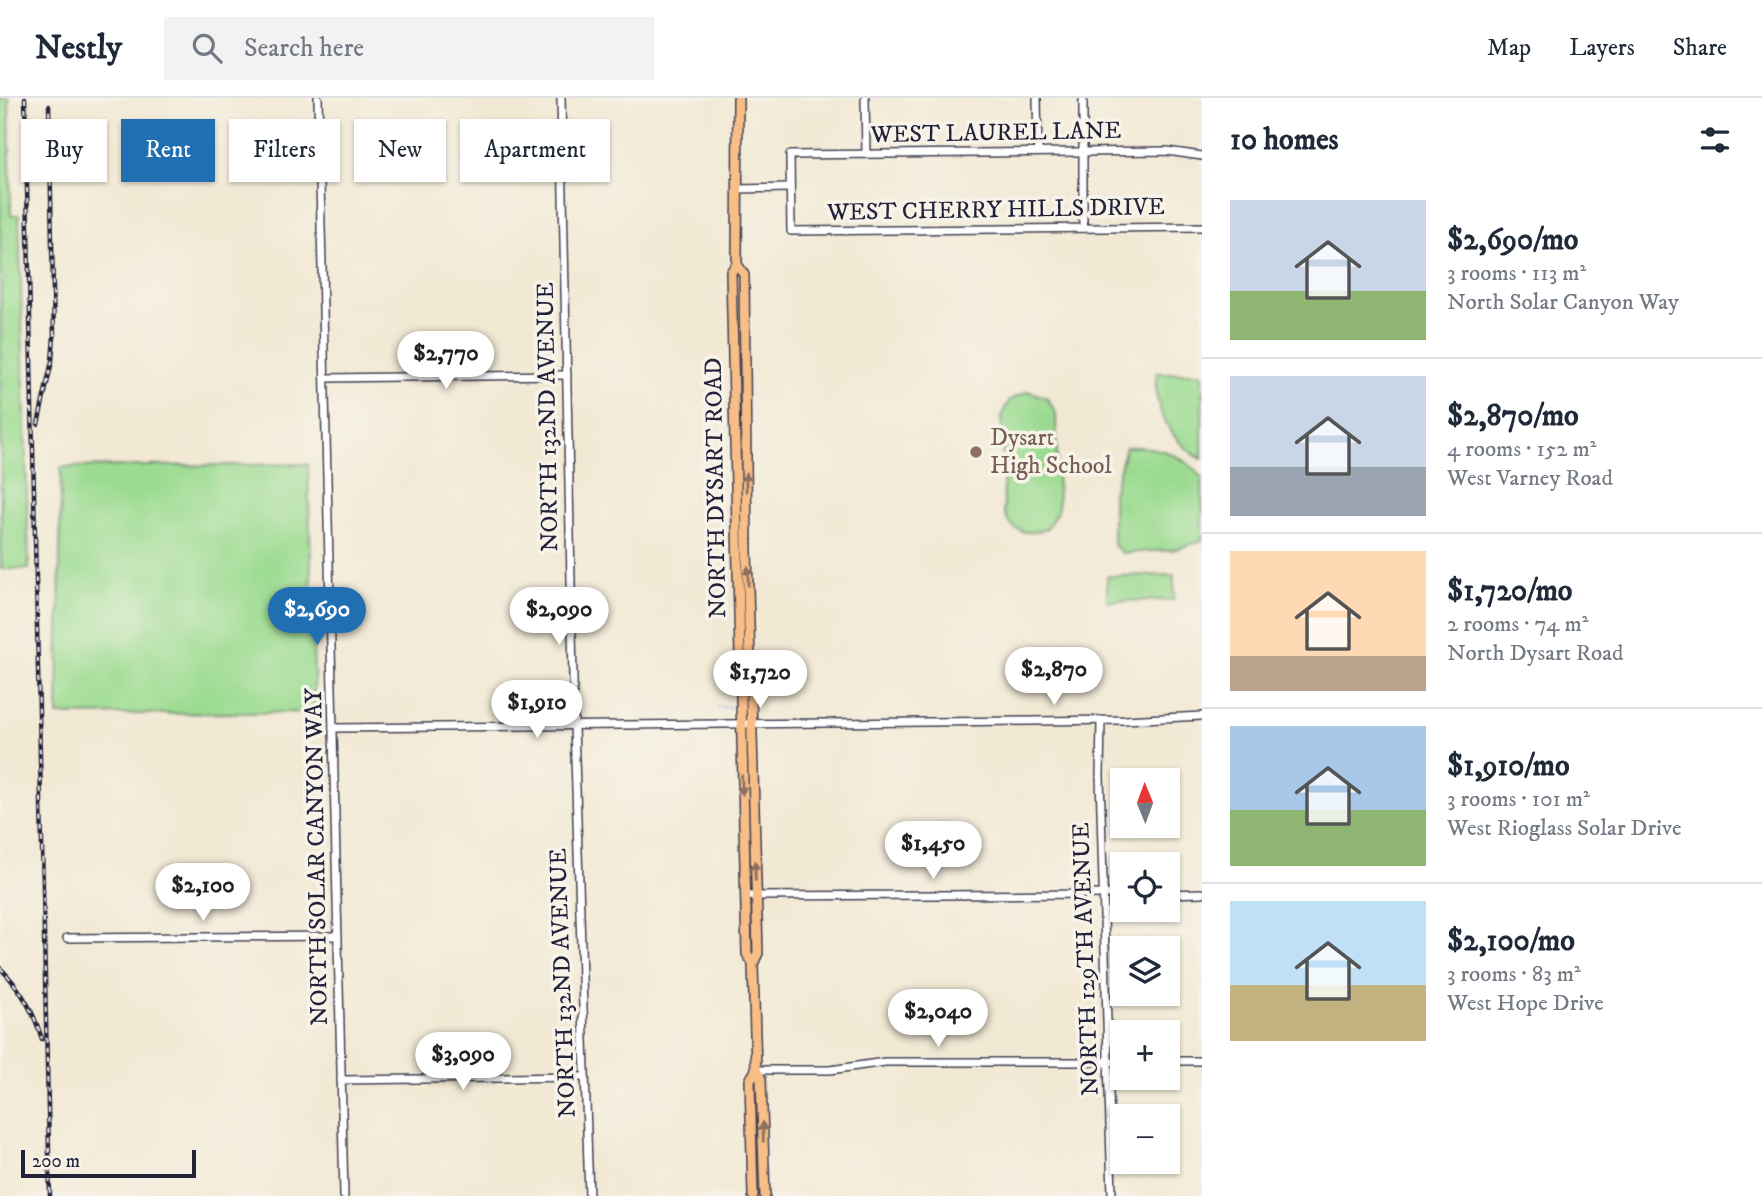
<!DOCTYPE html>
<meta charset="utf-8">
<style>
:root{--surface:#fff;--page:#f2f2f3;--text:#1f2937;--muted:#747a83;--line:#e0e1e3;--accent:#1f6fb2}
body{margin:0;font-family:"IM FELL DW Pica",serif;background:var(--page);color:var(--text);height:100vh;display:flex;flex-direction:column;font-size:26px;white-space:nowrap}
*{box-sizing:border-box;margin:0}
p{font-size:23px;color:var(--muted)}
.icon{flex:none;width:38px;height:38px;fill:none;stroke:currentColor;stroke-width:2;stroke-linecap:round;stroke-linejoin:round}
.map{position:relative;flex:1;overflow:hidden}
.side{display:flex;flex-direction:column;background:var(--surface);width:560px}
.side>*{flex:none}
.hud{position:absolute;left:21px;top:21px;width:665px;height:63px;display:flex;gap:14px}
.needle{width:46px;rotate:359deg}
.tools{position:absolute;left:1110px;top:670px;display:grid;gap:14px}
.tools a{display:grid;place-items:center;width:70px;height:70px;border-radius:0px;background:var(--surface);box-shadow:0 2px 5px #0004;font-size:35px}
.scale{position:absolute;left:21px;bottom:18px;width:175px;box-sizing:border-box;padding-left:7px;border:4px solid #22223b;border-top:0;font-size:19px;line-height:24px;white-space:nowrap;color:#22223b;-webkit-text-stroke:5px #f7f3e8;paint-order:stroke}
.price{position:absolute;translate:-50% -60px;padding:0 16px;border-radius:24px;background:#fff;color:#222;font-size:23px;line-height:46px;filter:drop-shadow(0 2px 4px #0008)}
.price::after{content:'';position:absolute;left:50%;top:42px;width:21px;height:16px;margin-left:-10px;background:inherit;clip-path:polygon(0 0,100% 0,50% 100%)}
.price.selected{background:var(--accent);color:#fff}
ul{padding:0;list-style:none}
li{display:flex;align-items:center;gap:21px;height:175px;padding:0 28px}
li+li{border-top:2px solid var(--line)}
li span{display:grid;place-items:center;flex:none;width:196px;height:140px;border-radius:0px;color:#555}
li>.icon{margin-inline-start:auto}
span .icon{width:84px;height:84px;fill:#fffc;stroke-width:1}
li b{font-size:30px}
h2{display:flex;justify-content:space-between;align-items:center;height:84px;padding:0 28px;font-size:30px}
.pill{padding:0 24px;border-radius:0px;background:var(--surface);box-shadow:0 2px 5px #0004;font-size:24px;line-height:63px}
.pill.selected{background:var(--accent);color:#fff}
header{display:flex;align-items:center;gap:42px;box-sizing:border-box;height:98px;padding:0 35px;background:var(--surface);border-bottom:2px solid var(--line)}
header strong{font-size:33px}
nav{display:flex;gap:38px;margin-inline-start:auto;font-size:24px}
.search{width:490px;height:63px;background:var(--page);display:flex;align-items:center;gap:18px;box-sizing:border-box;padding:0 24px;border-radius:0px;color:var(--muted);font-size:26px}
main{display:flex;flex:1;min-height:0}
.map>svg:first-child{display:block}
</style>
<header>
<strong>Nestly</strong>
<div class="search"><svg class="icon" aria-label="search" viewBox="0 0 24 24"><circle cx="10" cy="10" r="6"/><path d="M15 15l6 6"/></svg>Search here</div>
<nav><a>Map</a><a>Layers</a><a>Share</a></nav>
</header>
<main>
<div class="map">
<svg width="1202" height="1098" viewBox="0 0 1202 1098">
<rect width="100%" height="100%" fill="#f7f3e8"/>
<filter id="ink" filterUnits="userSpaceOnUse"><feTurbulence type="fractalNoise" baseFrequency=".0143" numOctaves="2"/><feDisplacementMap in="SourceGraphic" scale="14" xChannelSelector="R" yChannelSelector="G"/><feConvolveMatrix kernelMatrix="1 2 1 2 8 2 1 2 1" color-interpolation-filters="sRGB"/></filter>
<filter id="wash" filterUnits="userSpaceOnUse"><feTurbulence type="fractalNoise" baseFrequency=".00686" numOctaves="4" result="noise"/><feDisplacementMap in="SourceGraphic" scale="28" xChannelSelector="R" yChannelSelector="G"/><feGaussianBlur stdDeviation="1.57" result="paint"/><feColorMatrix in="noise" values="0 0 0 0 0 0 0 0 0 0 0 0 0 0 0 0 0 1.4 0 .05"/><feComposite in="paint" operator="in"/></filter>
<g filter="url(#wash)">
<rect width="100%" height="100%" fill="#f2e9d4"/>
<g fill="#9bdb91" stroke="#5e7e66" stroke-width="2">
<polygon points="0,0 9,0 11,117 19,117 29,471 1,471"/>
<path d="M1157,275H1202V361C1172,345 1151,309 1157,275Z"/>
<path d="M1028,293L1047,300L1056,315L1058,412L1047,430C1028,439 1010,434 1004,413L1002,316L1010,302Z"/>
<path d="M1126,349C1154,347 1185,356 1202,380V443L1172,452L1122,455L1113,446V395Z"/>
<polygon points="308,366 315,614 58,617 61,369"/>
<polygon points="1174,477 1174,502 1107,503 1107,478"/>
</g>
<g fill="none" stroke-linecap="round" stroke-linejoin="round">
<polyline stroke="#59a1d0" stroke-width="2" points="718,609 730,609"/>
</g>
</g>
<g filter="url(#ink)">
<g fill="none" stroke-linecap="round" stroke-linejoin="round">
<defs>
<g id="minor">
<polyline points="318,0 344,1098"/>
<polyline points="561,0 574,628 589,1098"/>
<polyline points="865,0 866,56"/>
<polyline points="1037,0 1038,54"/>
<polyline points="1083,0 1083,130"/>
<polyline points="1202,58 1167,53 790,57 791,133 1202,129"/>
<polyline points="738,91 790,90"/>
<polyline points="325,280 567,277"/>
<polyline points="1101,622 1100,678 1112,1098"/>
<polyline points="333,630 1124,622 1202,618"/>
<polyline points="1167,796 1202,795"/>
<polyline points="746,798 1122,796"/>
<polyline points="67,840 338,838"/>
<polyline points="1167,963 1202,963"/>
<polyline points="756,972 830,972 885,964 1122,964"/>
<polyline points="341,982 585,979"/>
</g>
<g id="major">
<polyline points="738,0 737,166 744,177 747,452 758,855 753,866 756,972 761,981 765,1098"/>
<polyline points="737,166 731,174 747,856 753,865"/>
<polyline points="753,1098 750,982 756,972"/>
</g>
</defs>
<use href="#minor" stroke="#414052" stroke-width="10"/>
<use href="#major" stroke="#414052" stroke-width="12"/>
<use href="#minor" stroke="#fff" stroke-width="7"/>
<use href="#major" stroke="#f7be87" stroke-width="9"/>
<defs>
<g id="rail">
<polyline points="25,0 50,1098"/>
<polyline points="38,326 52,263 54,238 49,8"/>
<path d="M0,870C20,889 34,915 42,941"/>
</g>
</defs>
<use href="#rail" stroke="#22223b" stroke-width="4.5"/>
<use href="#rail" stroke="#f7f3e8" stroke-width="2" stroke-dasharray="5" stroke-linecap="butt"/>
</g>
<defs><path id="oneway-solid" d="M-6-.8H1V-3.2L6.5 0L1 3.2V.8H-6Z" transform="scale(1.75)"/></defs>
<g fill="#8c7061">
<use href="#oneway-solid" transform="translate(746 384) rotate(-91)"/>
<use href="#oneway-solid" transform="translate(748 478) rotate(-91)"/>
<use href="#oneway-solid" transform="translate(742 687) rotate(88)"/>
<use href="#oneway-solid" transform="translate(755 773) rotate(-92)"/>
<use href="#oneway-solid" transform="translate(763 1034) rotate(-92)"/>
</g>
</g>
<circle fill="#8d6e63" stroke="#f7f3e8" stroke-width="2.5" cx="976" cy="354" r="7"/>
<g text-anchor="middle" dominant-baseline="central" stroke-width="7" stroke-linejoin="round" paint-order="stroke">
<g font-size="24" fill="#22223b" stroke="#f7f3e8">
<text transform="translate(996 35) rotate(-1)">WEST LAUREL LANE</text>
<text transform="translate(996 112) rotate(-1)">WEST CHERRY HILLS DRIVE</text>
<text transform="translate(548 319) rotate(-91)">NORTH 132ND AVENUE</text>
<text transform="translate(716 390) rotate(-91)">NORTH DYSART ROAD</text>
<text transform="translate(317 759) rotate(-91)">NORTH SOLAR CANYON WAY</text>
<text transform="translate(1086 861) rotate(-92)">NORTH 129TH AVENUE</text>
<text transform="translate(563 885) rotate(-92)">NORTH 132ND AVENUE</text>
</g>
<g font-size="24" fill="#785e54" stroke="#f7f3e8" text-anchor="start">
<text x="990" y="340">Dysart<tspan x="990" dy="28">High School</tspan></text>
</g>
</g>
</svg>
<div class="tools">
<a><svg class="needle" viewBox="-14 -14 28 28"><path d="M0-13l5 13h-10z" fill="#e53935"/><path d="M0 13l5-13h-10z" fill="#747a83"/></svg></a>
<a><svg class="icon" aria-label="locate" viewBox="0 0 24 24"><circle cx="12" cy="12" r="6"/><path d="M12 2v4M12 18v4M2 12h4M18 12h4"/></svg></a>
<a><svg class="icon" aria-label="layers" viewBox="0 0 24 24"><path d="M12 4l9 5-9 5-9-5zM3 14l9 5 9-5"/></svg></a>
<a>+</a>
<a>−</a>
</div>
<div class="scale">200 m</div>
<b class="price" style="left:446px;top:293px">$2,770</b>
<b class="price selected" style="left:317px;top:549px">$2,690</b>
<b class="price" style="left:559px;top:549px">$2,090</b>
<b class="price" style="left:1054px;top:609px">$2,870</b>
<b class="price" style="left:760px;top:612px">$1,720</b>
<b class="price" style="left:537px;top:642px">$1,910</b>
<b class="price" style="left:933px;top:783px">$1,450</b>
<b class="price" style="left:203px;top:825px">$2,100</b>
<b class="price" style="left:938px;top:951px">$2,040</b>
<b class="price" style="left:463px;top:994px">$3,090</b>
<div class="hud">
<a class="pill">Buy</a>
<a class="pill selected">Rent</a>
<a class="pill">Filters</a>
<a class="pill">New</a>
<a class="pill">Apartment</a>
</div>
</div>
<section class="side">
<h2>10 homes<svg class="icon" aria-label="filters" viewBox="0 0 24 24"><path d="M4 7h16M4 17h16"/><circle cx="9" cy="7" r="2"/><circle cx="15" cy="17" r="2"/></svg></h2>
<ul>
<li><span style="background:linear-gradient(#c9d6e8 65%,#8fb573 0)"><svg class="icon" aria-label="home" viewBox="0 0 24 24"><path d="M3 11l9-7 9 7M6 9v11h12V9"/></svg></span><div><b>$2,690/mo</b><p>3 rooms · 113 m²</p><p>North Solar Canyon Way</p></div></li>
<li><span style="background:linear-gradient(#c9d6e8 65%,#9aa5b1 0)"><svg class="icon" aria-label="home" viewBox="0 0 24 24"><path d="M3 11l9-7 9 7M6 9v11h12V9"/></svg></span><div><b>$2,870/mo</b><p>4 rooms · 152 m²</p><p>West Varney Road</p></div></li>
<li><span style="background:linear-gradient(#ffd9b3 75%,#b9a48a 0)"><svg class="icon" aria-label="home" viewBox="0 0 24 24"><path d="M3 11l9-7 9 7M6 9v11h12V9"/></svg></span><div><b>$1,720/mo</b><p>2 rooms · 74 m²</p><p>North Dysart Road</p></div></li>
<li><span style="background:linear-gradient(#a9c7e8 60%,#8fb573 0)"><svg class="icon" aria-label="home" viewBox="0 0 24 24"><path d="M3 11l9-7 9 7M6 9v11h12V9"/></svg></span><div><b>$1,910/mo</b><p>3 rooms · 101 m²</p><p>West Rioglass Solar Drive</p></div></li>
<li><span style="background:linear-gradient(#bfe0f5 60%,#c2b280 0)"><svg class="icon" aria-label="home" viewBox="0 0 24 24"><path d="M3 11l9-7 9 7M6 9v11h12V9"/></svg></span><div><b>$2,100/mo</b><p>3 rooms · 83 m²</p><p>West Hope Drive</p></div></li>
</ul>
</section>
</main>
